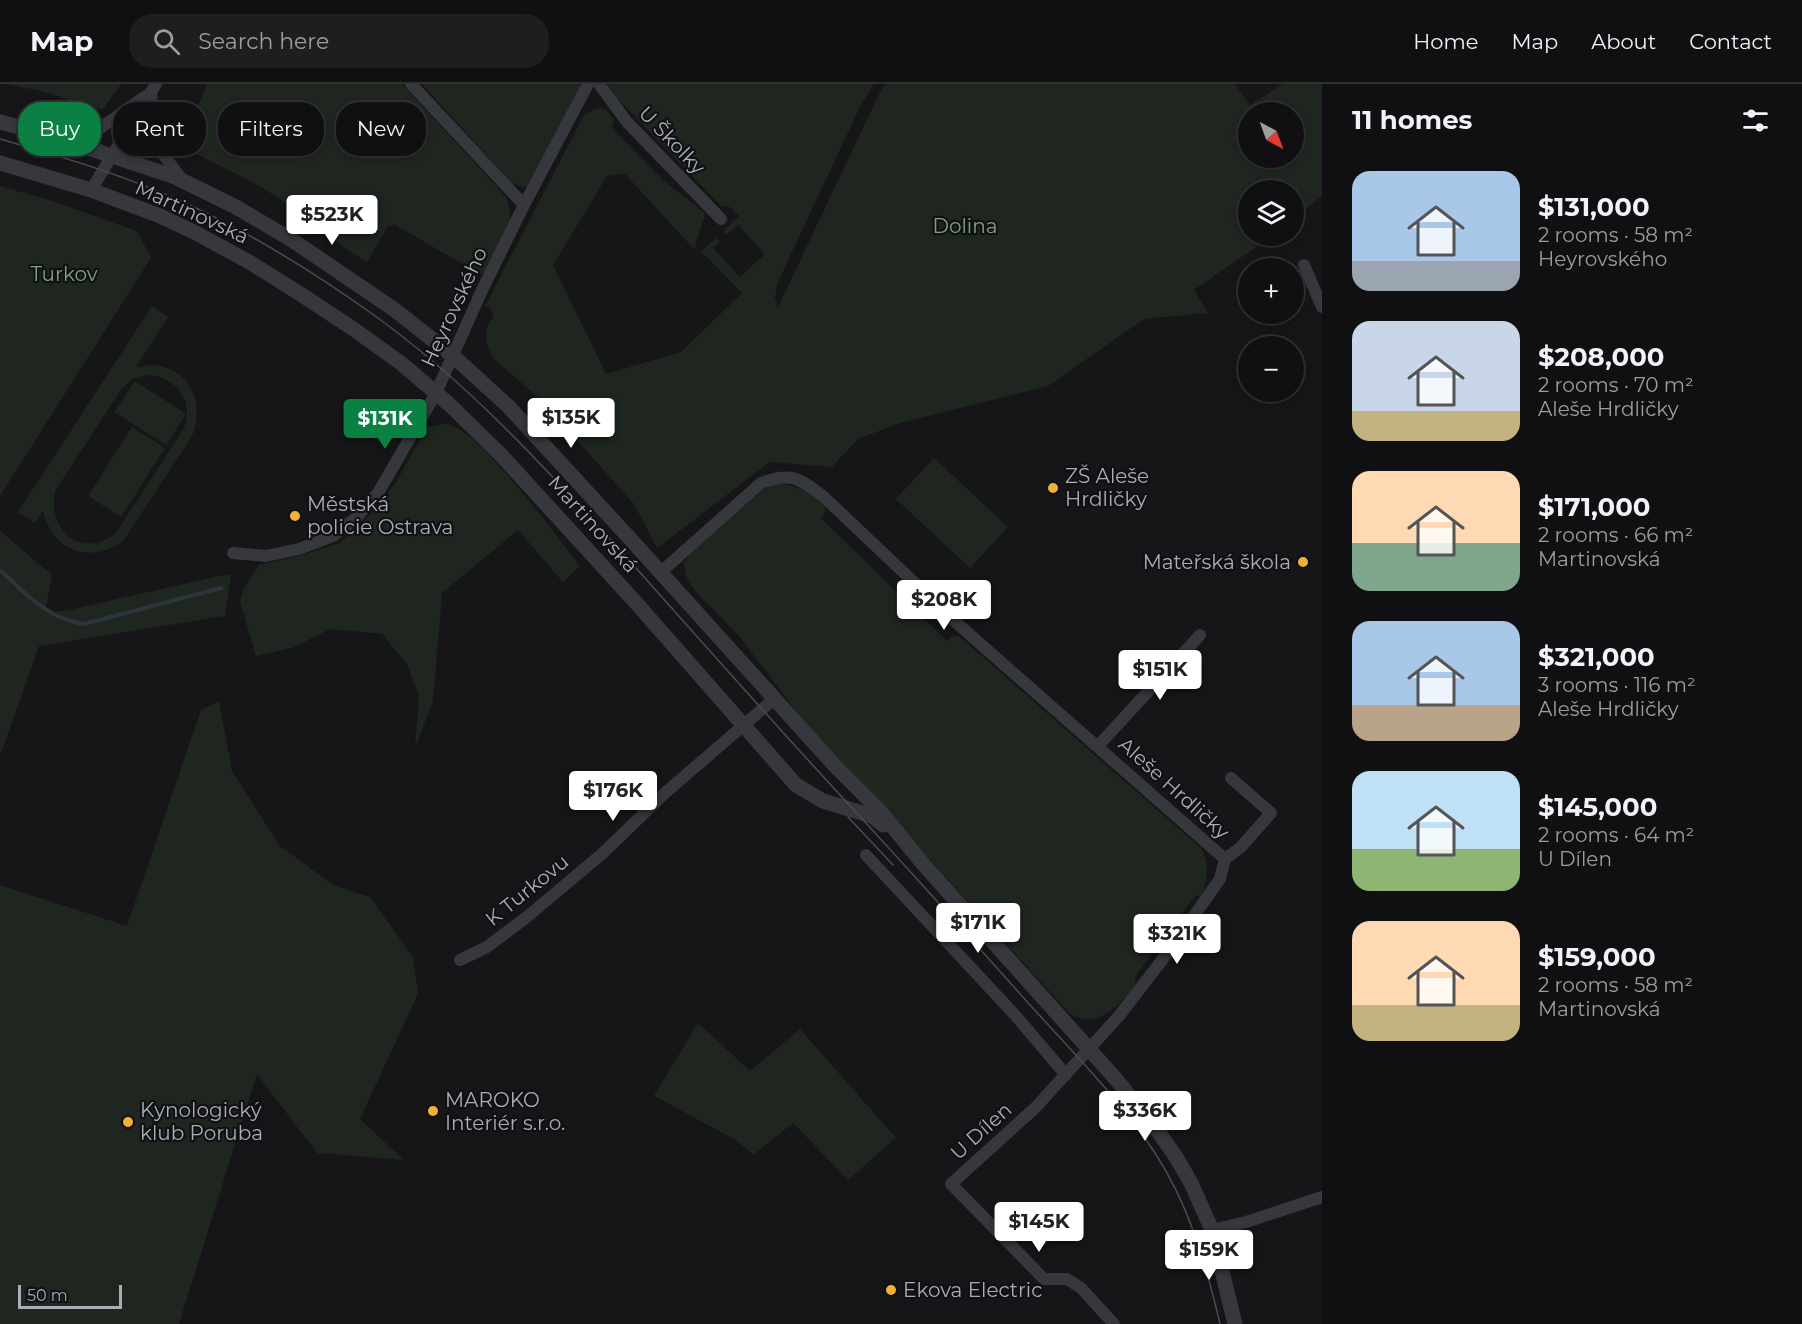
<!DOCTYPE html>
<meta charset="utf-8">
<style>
:root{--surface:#101012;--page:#1e1e20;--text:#f1f3f6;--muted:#9c9d9f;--line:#303032;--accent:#0b8043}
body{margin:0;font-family:Montserrat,sans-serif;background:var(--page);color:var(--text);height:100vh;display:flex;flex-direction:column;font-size:22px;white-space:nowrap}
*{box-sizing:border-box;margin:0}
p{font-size:20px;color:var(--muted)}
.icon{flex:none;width:33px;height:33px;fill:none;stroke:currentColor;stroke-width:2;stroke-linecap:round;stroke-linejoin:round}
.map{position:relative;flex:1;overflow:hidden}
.panel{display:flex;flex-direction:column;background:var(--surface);width:480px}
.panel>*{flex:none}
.banner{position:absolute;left:18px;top:18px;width:570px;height:54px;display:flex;gap:12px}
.needle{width:39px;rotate:139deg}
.tools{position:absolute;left:1238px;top:18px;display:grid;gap:12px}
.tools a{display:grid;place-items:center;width:66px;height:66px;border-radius:50%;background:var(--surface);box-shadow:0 3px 9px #0003,0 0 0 2px var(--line);font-size:30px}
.scale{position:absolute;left:18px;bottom:15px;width:104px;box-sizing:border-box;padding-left:6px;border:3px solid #a8adb8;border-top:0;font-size:16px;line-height:21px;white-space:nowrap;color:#a8adb8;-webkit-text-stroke:4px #111113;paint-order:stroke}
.price{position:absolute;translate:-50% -51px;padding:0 14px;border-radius:6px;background:#fff;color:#222;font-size:20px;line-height:39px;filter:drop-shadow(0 2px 3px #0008)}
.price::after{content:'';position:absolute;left:50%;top:36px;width:18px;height:14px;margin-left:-9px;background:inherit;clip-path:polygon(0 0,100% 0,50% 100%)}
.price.active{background:var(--accent);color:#fff}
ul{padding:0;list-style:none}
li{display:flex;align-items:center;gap:18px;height:150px;padding:0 30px}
li span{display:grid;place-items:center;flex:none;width:168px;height:120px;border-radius:18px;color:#555}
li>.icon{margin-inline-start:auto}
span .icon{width:72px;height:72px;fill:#fffc;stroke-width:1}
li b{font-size:26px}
h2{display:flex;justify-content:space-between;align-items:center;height:72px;padding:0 30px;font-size:26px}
.chip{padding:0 21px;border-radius:24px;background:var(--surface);box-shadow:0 3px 9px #0003,0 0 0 2px var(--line);font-size:21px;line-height:54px}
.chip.active{background:var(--accent);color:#fff}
header{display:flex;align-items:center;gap:36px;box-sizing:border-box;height:84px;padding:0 30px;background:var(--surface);border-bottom:2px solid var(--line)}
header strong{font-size:28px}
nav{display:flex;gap:33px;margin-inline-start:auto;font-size:21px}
.search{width:420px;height:54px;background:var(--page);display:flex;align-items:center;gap:15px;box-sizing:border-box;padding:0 21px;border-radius:24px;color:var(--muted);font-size:22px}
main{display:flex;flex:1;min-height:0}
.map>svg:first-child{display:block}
</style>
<header>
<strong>Map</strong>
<div class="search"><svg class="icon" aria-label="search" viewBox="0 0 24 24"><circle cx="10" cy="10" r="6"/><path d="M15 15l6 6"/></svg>Search here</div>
<nav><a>Home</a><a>Map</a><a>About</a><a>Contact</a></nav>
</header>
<main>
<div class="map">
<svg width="1322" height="1240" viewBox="0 0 1322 1240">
<rect width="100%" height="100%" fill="#161618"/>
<g fill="#1e261f" fill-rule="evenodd">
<polygon points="7,0 121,0 102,26 45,8"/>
<path d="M207,0H402L507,114C516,145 502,160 488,187L481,190L476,188L394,140L391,143L388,142L367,178C333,158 304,131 272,110C246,92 216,82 189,65C182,66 182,69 180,74L168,64L163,56L179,62L183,60Z"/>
<path d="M422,0H580L579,7L530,101C522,104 518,102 511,98Z"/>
<path d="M609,0H874L860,23L777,200L775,214L778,223L881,6L886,0H1235L1250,21L1283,0H1322V112L1293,135V106H1248V152H1272L1194,206L1208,229L1144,235L1048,302L900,339L858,355L832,383L770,378L657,464L634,420L539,314L495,276L490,269L487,261L486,251L487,243L494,231L489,223L485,222L583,33C596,22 604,20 614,36L612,44L663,96L704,128V134L694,165L625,90L607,92L553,181L606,290L681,268L742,209L701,167L716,154L720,158L713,164L740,193L765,170L738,141L727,151L723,147L739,132L730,123L721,122L616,13L610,5ZM1248,28H1293V74H1248Z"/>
<polygon points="0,102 52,117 137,147 151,174 0,412"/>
<path d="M152,222L168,233L136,283C144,282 152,281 160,282C194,289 205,326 191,354L123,457C89,481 53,467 43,427L35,439L18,428ZM149,291C177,294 194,316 184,344L116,449C82,476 47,447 55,407L122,304L133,295Z"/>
<polygon points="135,297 186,330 166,361 114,328"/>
<path d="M445,340C474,338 560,457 580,482L563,498L518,446L442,509L433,617L415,664L419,612L407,580L382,550L330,545L292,564L256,572L240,518L244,504L259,481L302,471L339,459L359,443L395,400L427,343Z"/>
<polygon points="132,343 165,364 121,433 88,412"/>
<polygon points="934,374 1008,443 970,484 896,415"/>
<path d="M779,400C797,401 814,410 825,423V428L821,434L947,557L953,552H959L1202,765C1209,781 1208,794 1202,811L1195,812L1164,854L1165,861L1162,866H1155L1135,893L1136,900C1121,920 1098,946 1070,930L799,631L739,552L696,508L688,497L685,489L684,479L689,471L762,407L772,401Z"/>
<polygon points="0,447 52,491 45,529 69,526 219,492 231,491 225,532 39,562 0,672"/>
<polygon points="219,617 232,687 280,762 333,801 370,813 413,873 418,910 360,1035 404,1076 317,1069 257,990 179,1240 0,1240 0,801 127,842 201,626"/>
<polygon points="698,939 750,987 800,945 896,1054 848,1096 793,1039 753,1071 736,1056 654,1012"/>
</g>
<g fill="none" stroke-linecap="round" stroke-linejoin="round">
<path stroke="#2c353c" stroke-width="4" d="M0,486C26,510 48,535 84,540L221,504"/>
<g stroke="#37383d" stroke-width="12">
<polyline points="411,0 524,121"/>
<polyline points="599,0 627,38 721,135"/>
<polyline points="151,8 155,55 163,70 183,97"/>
<polyline points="58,54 99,45 146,12"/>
<polyline points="91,106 156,0"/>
<polyline points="1304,181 1322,223"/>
<polyline points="233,469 266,472 299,465 333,452 356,434 378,409 436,309 483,204 524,121 588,0"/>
<path d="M661,488L761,399C792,387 800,395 824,413L960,542L1225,775"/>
<polyline points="1098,662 1200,551"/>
<polyline points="866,771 1015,931 1066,991"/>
<polyline points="460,876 487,863 528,832 603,769 665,709 774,615"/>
<polyline points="1212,1146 1246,1138 1322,1113"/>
<polyline points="1114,1240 1081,1204 1067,1195 1044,1195 951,1100 1035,1024 1119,932 1169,867 1220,795 1225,775 1241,763 1271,729 1231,694"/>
</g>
<g stroke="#37383d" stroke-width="15">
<polyline points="0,38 58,54 175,93 236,123 292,156 395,226 452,271 509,323 634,459 836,683 880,727 924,781 1115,994 1160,1050 1176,1073 1191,1099 1212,1146 1235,1240"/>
<polyline points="0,79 91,106 160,132 196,149 251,179 302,211 352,244 402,280 450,321 502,372 638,521 796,701 823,717 872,732 883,741"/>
</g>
<g stroke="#4a4c52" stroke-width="1.5">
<path d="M0,55C62,73 124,91 183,118C249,148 312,187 371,229C465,296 542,380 619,465C697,552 774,640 854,726C913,790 972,856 1030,921C1072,967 1121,1017 1155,1069C1189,1121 1206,1180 1220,1240"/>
<polyline points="848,733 893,781"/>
</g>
</g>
<g fill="#f2b134" stroke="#111113" stroke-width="2">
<circle cx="1053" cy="404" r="6"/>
<circle cx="295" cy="432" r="6"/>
<circle cx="1303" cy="478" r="6"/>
<circle cx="433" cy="1027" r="6"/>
<circle cx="128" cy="1038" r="6"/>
<circle cx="891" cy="1206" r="6"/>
</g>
<g text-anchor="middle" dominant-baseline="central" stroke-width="4.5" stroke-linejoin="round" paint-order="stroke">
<g font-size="20" fill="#a8adb8" stroke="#111113">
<text transform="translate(672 56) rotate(46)">U Školky</text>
<text transform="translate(192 128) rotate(25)">Martinovská</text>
<text transform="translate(454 223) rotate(-65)">Heyrovského</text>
<text transform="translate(593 440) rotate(48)">Martinovská</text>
<text transform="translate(1174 704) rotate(42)">Aleše Hrdličky</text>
<text transform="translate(527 806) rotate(-39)">K Turkovu</text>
<text transform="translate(981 1047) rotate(-42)">U Dílen</text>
</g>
<g font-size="20" fill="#7fa381" stroke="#111113">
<text x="965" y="142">Dolina</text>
<text x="64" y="190">Turkov</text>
</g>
<g font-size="20" fill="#a8adb8" stroke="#111113" text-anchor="start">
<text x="1065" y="392">ZŠ Aleše<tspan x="1065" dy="23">Hrdličky</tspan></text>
<text x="307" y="420">Městská<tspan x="307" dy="23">policie Ostrava</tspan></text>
<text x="1291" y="478" text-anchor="end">Mateřská škola</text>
<text x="445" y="1016">MAROKO<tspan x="445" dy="23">Interiér s.r.o.</tspan></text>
<text x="140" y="1026">Kynologický<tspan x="140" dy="23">klub Poruba</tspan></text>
<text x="903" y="1206">Ekova Electric</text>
</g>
</g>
</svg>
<div class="tools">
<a><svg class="needle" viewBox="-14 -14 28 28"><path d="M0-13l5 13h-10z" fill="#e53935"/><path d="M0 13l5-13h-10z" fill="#9c9d9f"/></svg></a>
<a><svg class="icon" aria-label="layers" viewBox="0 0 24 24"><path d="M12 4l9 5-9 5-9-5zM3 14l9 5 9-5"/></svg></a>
<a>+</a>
<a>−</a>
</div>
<div class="scale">50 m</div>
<b class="price" style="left:332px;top:162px">$523K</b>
<b class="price" style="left:571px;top:365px">$135K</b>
<b class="price active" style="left:385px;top:366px">$131K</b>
<b class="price" style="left:944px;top:547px">$208K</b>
<b class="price" style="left:1160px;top:617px">$151K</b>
<b class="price" style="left:613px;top:738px">$176K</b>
<b class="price" style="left:978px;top:870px">$171K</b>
<b class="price" style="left:1177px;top:881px">$321K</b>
<b class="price" style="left:1145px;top:1058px">$336K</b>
<b class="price" style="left:1039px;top:1169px">$145K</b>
<b class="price" style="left:1209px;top:1197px">$159K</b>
<div class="banner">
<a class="chip active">Buy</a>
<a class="chip">Rent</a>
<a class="chip">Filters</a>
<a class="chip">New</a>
</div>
</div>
<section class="panel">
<h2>11 homes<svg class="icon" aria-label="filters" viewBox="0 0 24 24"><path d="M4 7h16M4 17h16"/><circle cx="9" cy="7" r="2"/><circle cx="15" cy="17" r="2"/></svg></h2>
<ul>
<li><span style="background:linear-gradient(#a9c7e8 75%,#9aa5b1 0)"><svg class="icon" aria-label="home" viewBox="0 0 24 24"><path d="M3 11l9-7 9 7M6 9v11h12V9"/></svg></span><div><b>$131,000</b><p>2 rooms · 58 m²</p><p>Heyrovského</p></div></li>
<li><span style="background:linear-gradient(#c9d6e8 75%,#c2b280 0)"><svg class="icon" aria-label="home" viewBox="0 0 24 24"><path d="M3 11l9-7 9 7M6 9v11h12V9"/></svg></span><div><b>$208,000</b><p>2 rooms · 70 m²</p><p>Aleše Hrdličky</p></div></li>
<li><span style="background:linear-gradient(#ffd9b3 60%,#7fa58c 0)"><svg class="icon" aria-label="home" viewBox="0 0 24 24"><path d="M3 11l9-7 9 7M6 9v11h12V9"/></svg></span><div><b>$171,000</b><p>2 rooms · 66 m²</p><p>Martinovská</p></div></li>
<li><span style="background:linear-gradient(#a9c7e8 70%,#b9a48a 0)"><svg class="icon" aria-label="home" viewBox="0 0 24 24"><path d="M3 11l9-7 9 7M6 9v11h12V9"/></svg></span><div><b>$321,000</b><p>3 rooms · 116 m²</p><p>Aleše Hrdličky</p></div></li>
<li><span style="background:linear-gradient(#bfe0f5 65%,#8fb573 0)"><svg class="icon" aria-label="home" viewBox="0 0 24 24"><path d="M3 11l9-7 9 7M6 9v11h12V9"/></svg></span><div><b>$145,000</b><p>2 rooms · 64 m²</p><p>U Dílen</p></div></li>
<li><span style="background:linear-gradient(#ffd9b3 70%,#c2b280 0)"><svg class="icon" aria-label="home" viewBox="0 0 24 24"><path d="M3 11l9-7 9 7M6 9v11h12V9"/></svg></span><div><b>$159,000</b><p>2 rooms · 58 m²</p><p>Martinovská</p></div></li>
</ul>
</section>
</main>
